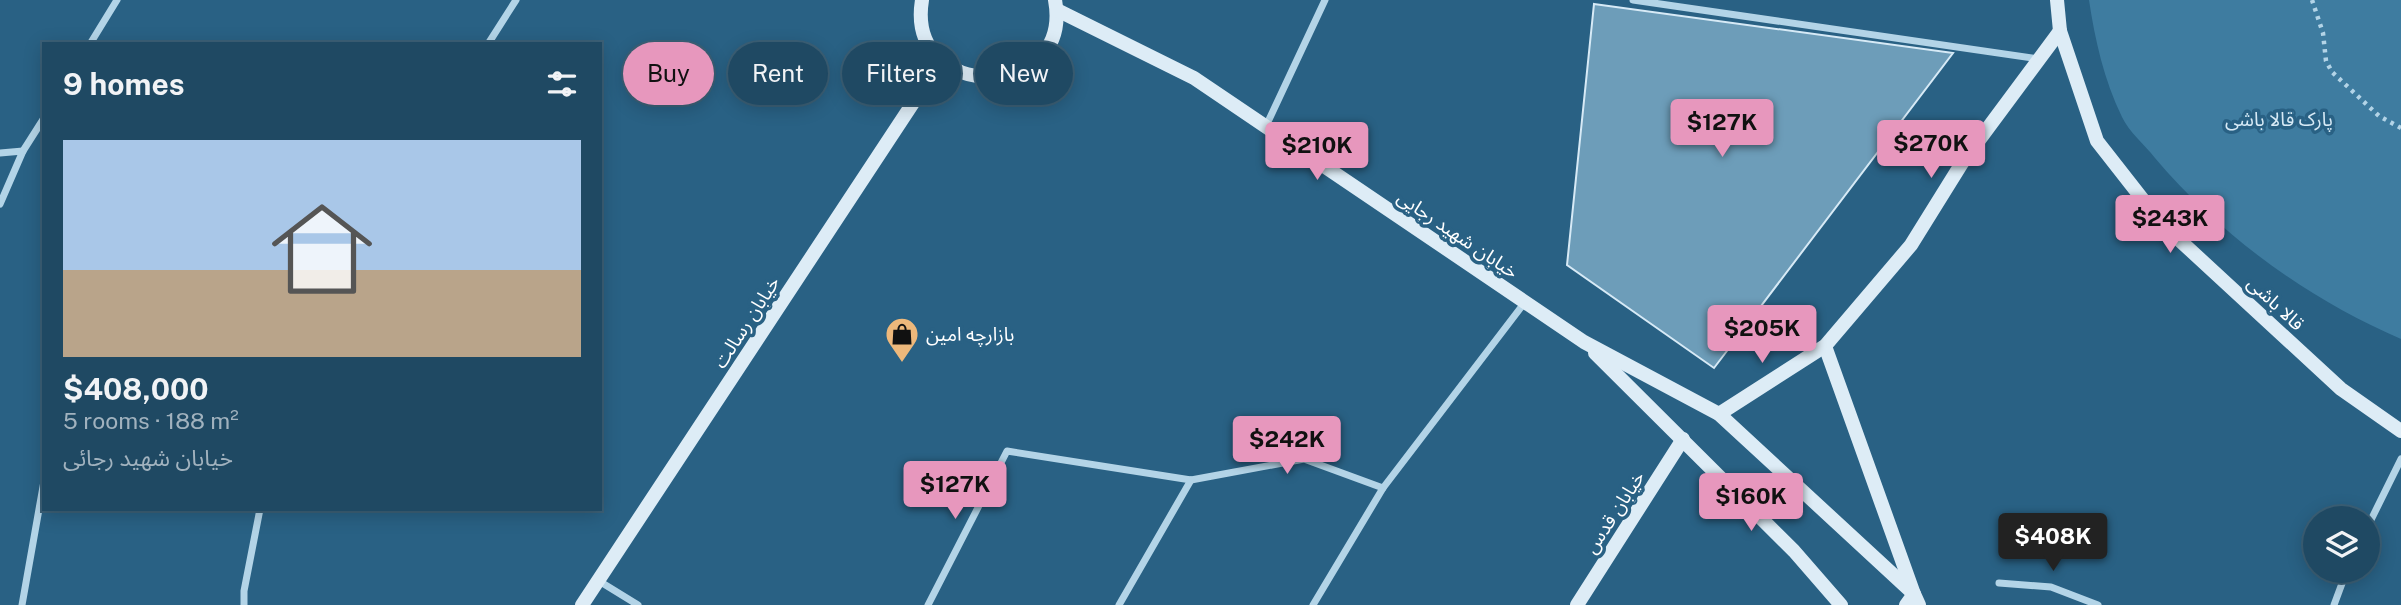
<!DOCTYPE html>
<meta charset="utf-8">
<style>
:root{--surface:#1f4963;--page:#275069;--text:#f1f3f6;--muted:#a1b2be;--line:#3c6178;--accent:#e797bd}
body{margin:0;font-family:"Public Sans","Noto Sans Arabic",sans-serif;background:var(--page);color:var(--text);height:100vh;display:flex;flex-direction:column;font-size:26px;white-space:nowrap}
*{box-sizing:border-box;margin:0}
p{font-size:23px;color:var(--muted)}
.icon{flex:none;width:38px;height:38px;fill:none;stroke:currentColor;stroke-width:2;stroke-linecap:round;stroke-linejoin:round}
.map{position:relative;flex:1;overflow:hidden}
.drawer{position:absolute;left:42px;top:42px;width:560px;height:469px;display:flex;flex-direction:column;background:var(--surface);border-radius:0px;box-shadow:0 4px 18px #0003,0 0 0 2px var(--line)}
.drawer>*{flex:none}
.hud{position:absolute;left:623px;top:42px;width:665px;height:63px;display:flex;gap:14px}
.controls{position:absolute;left:2303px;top:506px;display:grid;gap:14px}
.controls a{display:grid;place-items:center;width:77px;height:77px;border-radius:50%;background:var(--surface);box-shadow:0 4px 18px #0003,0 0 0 2px var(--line);font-size:35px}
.price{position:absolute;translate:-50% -60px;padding:0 16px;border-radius:7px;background:var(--accent);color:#111;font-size:23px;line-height:46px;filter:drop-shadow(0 2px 4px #0008)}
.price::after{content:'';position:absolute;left:50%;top:42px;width:21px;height:16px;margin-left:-10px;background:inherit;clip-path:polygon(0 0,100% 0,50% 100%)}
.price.on{background:#222;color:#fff}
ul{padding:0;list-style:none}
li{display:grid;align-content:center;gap:14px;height:371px;padding:0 21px}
li span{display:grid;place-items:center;height:217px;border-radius:0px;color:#555}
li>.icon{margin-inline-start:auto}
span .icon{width:126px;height:126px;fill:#fffc;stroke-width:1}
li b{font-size:30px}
h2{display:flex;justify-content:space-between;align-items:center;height:84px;padding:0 21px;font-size:30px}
.tag{padding:0 24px;border-radius:32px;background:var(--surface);box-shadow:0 4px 18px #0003,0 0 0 2px var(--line);font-size:24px;line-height:63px}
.tag.on{background:var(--accent);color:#111}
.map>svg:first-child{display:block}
</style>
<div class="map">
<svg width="2401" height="605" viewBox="0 0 2401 605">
<rect width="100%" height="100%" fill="#296184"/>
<path fill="#3e7ca0" d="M2089,0H2401V339C2308,299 2221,236 2155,158C2145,145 2129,132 2122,117C2104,80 2095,40 2089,0Z"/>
<polygon fill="#6d9db9" stroke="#d7eaf6" stroke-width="2" points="1594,4 1953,53 1714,368 1567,265"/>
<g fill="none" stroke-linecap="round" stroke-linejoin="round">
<polyline stroke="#b3d4e7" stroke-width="4.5" stroke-dasharray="3.5 5" stroke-linecap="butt" points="2312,0 2323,33 2326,61 2332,72 2379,116 2401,128"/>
<g stroke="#b3d4e7" stroke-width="7">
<polyline points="1633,0 2039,59"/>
<polyline points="90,44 117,0"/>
<polyline points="488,44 516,0"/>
<polyline points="1266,126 1325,0"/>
<polyline points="0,153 23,151"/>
<polyline points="0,204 23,151 44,118"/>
<polyline points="2368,526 2401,459"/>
<polyline points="599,581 638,605"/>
<polyline points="1999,583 2051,587 2098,605"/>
<polyline points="22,605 44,481"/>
<polyline points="244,605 244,591 260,509"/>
<polyline points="928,605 1007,451 1191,480 1304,459 1383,488"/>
<polyline points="1119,605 1191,480"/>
<polyline points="1313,605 1383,488 1525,302"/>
<polyline points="2334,605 2347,570"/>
</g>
<g stroke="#ddecf6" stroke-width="14">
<path d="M922,0C905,103 1074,102 1055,0"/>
<polyline points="2057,0 2060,31 2097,141 2162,224 2341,389 2401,431"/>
<polyline points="1057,10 1194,78 1584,342 1719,414 1914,594 1919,605"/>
<polyline points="1825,346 1914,594 1906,605"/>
<polyline points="1595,353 1794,551 1841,605"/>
<polyline points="1719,414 1825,346 1911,245 1962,163 2060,31"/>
<polyline points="582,605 942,59"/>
<polyline points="1577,605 1683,439"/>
</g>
</g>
<defs>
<symbol id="shop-pin" viewBox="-11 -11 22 30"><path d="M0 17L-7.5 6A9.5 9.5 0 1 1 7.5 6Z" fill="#edb87b" stroke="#296184"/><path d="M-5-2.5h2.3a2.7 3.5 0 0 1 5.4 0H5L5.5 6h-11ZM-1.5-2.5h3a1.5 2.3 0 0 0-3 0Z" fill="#111"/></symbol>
</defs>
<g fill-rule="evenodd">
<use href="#shop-pin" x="883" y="315" width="38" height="52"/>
</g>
<g text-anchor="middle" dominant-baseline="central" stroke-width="7" stroke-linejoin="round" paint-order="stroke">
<g font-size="19" fill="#d7eaf6" stroke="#296184">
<text x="2279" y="119">پارک قالا باشی</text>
</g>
<g font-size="19" fill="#fff" stroke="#296184">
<text transform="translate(1458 234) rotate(34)">خیابان شهید رجایی</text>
<text transform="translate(2276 303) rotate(43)">قالا باشی</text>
<text transform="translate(746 322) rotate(-57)">خیابان رسالت</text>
<text transform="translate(1614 512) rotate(-57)">خیابان قدس</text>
</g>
<g font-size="19" fill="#fff" stroke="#296184" text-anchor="start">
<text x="926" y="334">بازارچه امین</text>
</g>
</g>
</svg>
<div class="controls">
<a><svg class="icon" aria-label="layers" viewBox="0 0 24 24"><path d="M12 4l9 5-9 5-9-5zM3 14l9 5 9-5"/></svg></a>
</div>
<b class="price" style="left:1722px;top:159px">$127K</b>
<b class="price" style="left:1931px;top:180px">$270K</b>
<b class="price" style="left:1317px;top:182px">$210K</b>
<b class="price" style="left:2170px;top:255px">$243K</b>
<b class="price" style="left:1762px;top:365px">$205K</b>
<b class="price" style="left:1287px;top:476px">$242K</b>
<b class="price" style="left:955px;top:521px">$127K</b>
<b class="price" style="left:1751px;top:533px">$160K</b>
<b class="price on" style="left:2053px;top:573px">$408K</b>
<div class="hud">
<a class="tag on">Buy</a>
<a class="tag">Rent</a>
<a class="tag">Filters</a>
<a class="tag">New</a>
</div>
<section class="drawer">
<h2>9 homes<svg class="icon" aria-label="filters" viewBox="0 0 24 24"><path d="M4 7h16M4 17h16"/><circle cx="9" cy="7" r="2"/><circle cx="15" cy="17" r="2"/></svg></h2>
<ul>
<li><span style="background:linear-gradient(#a9c7e8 60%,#b9a48a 0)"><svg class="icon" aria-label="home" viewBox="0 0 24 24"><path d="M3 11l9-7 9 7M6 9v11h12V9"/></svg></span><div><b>$408,000</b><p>5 rooms · 188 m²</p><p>خیابان شهید رجائی</p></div></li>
</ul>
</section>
</div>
